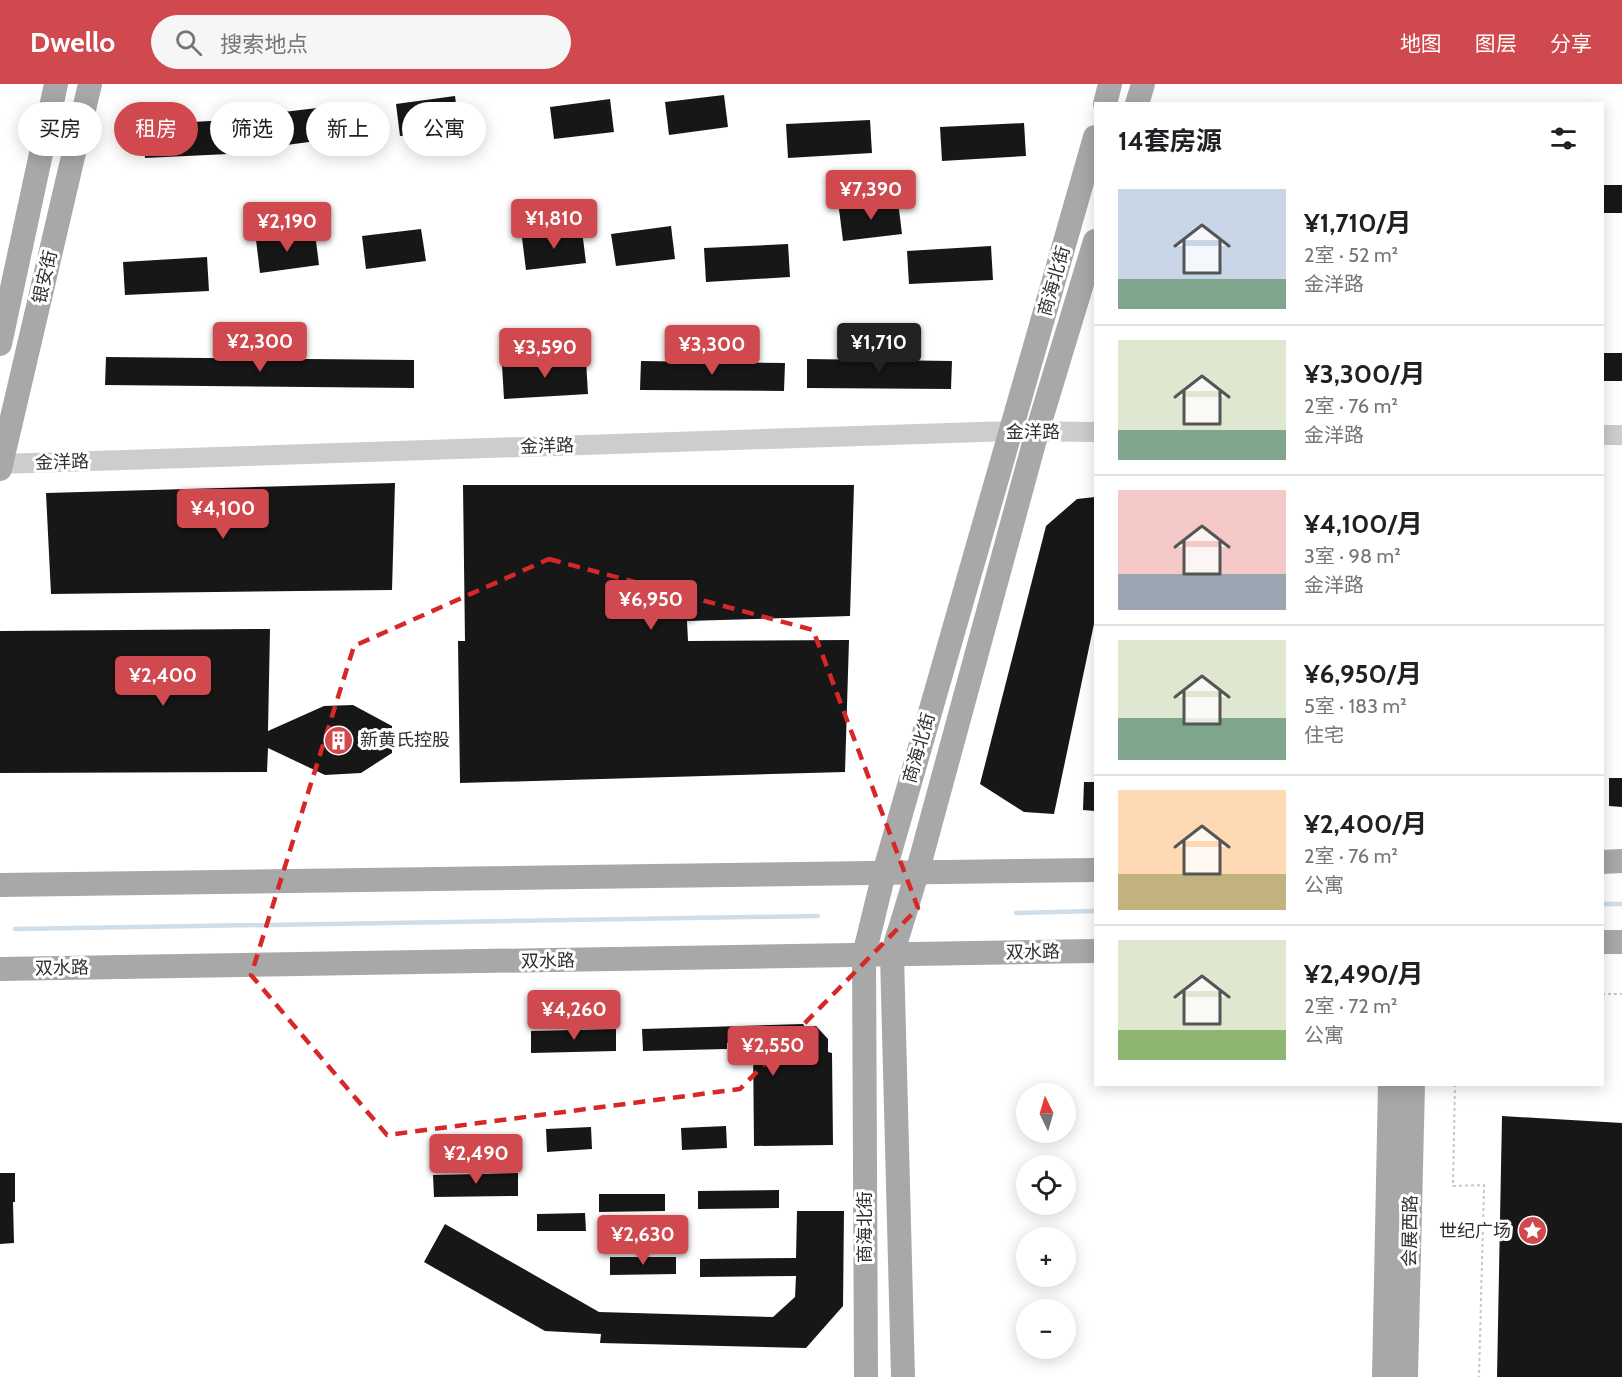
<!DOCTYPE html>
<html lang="zh">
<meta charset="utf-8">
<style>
:root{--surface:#fff;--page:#f6f6f6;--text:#202124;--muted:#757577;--line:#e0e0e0;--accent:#d0494e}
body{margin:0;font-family:Cabin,"Noto Sans SC",sans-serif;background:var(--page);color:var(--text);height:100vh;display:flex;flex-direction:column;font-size:22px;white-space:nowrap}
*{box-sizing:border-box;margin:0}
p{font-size:20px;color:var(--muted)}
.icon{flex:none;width:33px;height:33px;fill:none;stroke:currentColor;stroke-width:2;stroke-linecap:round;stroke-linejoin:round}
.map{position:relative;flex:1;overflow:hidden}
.details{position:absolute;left:1094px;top:18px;width:510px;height:984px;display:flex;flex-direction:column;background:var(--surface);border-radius:0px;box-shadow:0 3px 15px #0003}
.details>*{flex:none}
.top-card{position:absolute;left:18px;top:18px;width:570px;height:54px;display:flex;gap:12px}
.needle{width:39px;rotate:355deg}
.tools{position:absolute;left:1016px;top:999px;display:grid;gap:12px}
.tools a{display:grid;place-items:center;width:60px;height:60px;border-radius:50%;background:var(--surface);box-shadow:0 3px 15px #0003;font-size:30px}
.price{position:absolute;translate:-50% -51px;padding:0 14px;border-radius:6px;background:var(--accent);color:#fff;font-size:20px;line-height:39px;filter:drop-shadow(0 2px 3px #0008)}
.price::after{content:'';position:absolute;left:50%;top:36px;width:18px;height:14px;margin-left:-9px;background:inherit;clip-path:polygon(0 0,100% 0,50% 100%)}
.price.on{background:#222;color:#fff}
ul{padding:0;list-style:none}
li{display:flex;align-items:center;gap:18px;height:150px;padding:0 24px}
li+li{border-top:2px solid var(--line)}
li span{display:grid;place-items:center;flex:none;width:168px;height:120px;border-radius:0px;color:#555}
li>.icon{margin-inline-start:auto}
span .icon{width:72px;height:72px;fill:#fffc;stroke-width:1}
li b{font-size:26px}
h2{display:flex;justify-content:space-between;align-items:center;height:72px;padding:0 24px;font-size:26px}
.pill{padding:0 21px;border-radius:27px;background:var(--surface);box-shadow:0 3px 15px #0003;font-size:21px;line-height:54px}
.pill.on{background:var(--accent);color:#fff}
header{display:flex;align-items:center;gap:36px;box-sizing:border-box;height:84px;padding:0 30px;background:var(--accent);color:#fff}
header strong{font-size:28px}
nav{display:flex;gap:33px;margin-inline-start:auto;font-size:21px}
.search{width:420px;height:54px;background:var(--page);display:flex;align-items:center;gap:15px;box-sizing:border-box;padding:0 21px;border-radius:33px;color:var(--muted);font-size:22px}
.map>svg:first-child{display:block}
</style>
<header>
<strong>Dwello</strong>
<div class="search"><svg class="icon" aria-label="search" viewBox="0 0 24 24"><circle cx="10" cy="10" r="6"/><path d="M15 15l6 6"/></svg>搜索地点</div>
<nav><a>地图</a><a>图层</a><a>分享</a></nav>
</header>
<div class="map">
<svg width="1622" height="1293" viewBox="0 0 1622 1293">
<rect width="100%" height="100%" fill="#fff"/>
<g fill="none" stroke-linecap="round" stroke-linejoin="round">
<g stroke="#cfdee9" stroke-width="4.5">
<polyline points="1602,820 1622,820"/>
<polyline points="1016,829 1095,827"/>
<polyline points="15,845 818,832"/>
</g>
</g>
<g fill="#171717">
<polygon points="724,11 728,43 669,51 665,18"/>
<polygon points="455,12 459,45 400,52 396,20"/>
<polygon points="610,15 614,48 554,55 550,23"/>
<polygon points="334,22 339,54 279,62 275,29"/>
<polygon points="227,36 228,70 145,74 142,41"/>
<polygon points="870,36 872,69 788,74 786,40"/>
<polygon points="1024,39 1026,72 942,77 940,43"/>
<rect x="1602" y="101" width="20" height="28"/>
<polygon points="898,117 902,150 843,157 839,125"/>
<polygon points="671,142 675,175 616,182 611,150"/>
<polygon points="421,145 426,177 366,185 362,152"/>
<polygon points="582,146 586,179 526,186 522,154"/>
<polygon points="315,149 319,181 260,189 256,156"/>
<polygon points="788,160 790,193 706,198 704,164"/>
<polygon points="991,162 993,196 909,200 907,167"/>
<polygon points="207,173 209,207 125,211 123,178"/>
<rect x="1602" y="269" width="20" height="28"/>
<polygon points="106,273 414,276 414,304 105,301"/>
<polygon points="807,275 952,277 951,305 807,304"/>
<polygon points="586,276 588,310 504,315 502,281"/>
<polygon points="641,277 785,279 784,307 640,306"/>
<polygon points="395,399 392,506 51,510 46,409"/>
<polygon points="463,401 854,401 850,532 687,537 688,557 849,556 845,688 460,699 458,557 465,557"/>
<polygon points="1095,413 1095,535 1054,730 1024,728 980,700 1046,442 1077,415"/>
<polygon points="270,545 268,647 324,622 353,621 392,642 392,669 361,689 325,691 268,664 267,688 0,689 0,547"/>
<polygon points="1609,694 1622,694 1622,723 1609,722"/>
<polygon points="1084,698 1095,698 1095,727 1083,726"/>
<polygon points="803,940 805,943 816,942 828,955 828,968 832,969 833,1061 754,1062 753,959 727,959 727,965 643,967 642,945"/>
<polygon points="616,945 616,967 531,969 531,947"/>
<polygon points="1502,1032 1622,1039 1622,1293 1497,1293"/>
<polygon points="726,1042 727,1064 682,1066 681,1044"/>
<polygon points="591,1043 592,1065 547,1068 546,1045"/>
<polygon points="0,1089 15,1089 15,1118 13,1118 14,1159 0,1160"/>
<polygon points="518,1089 518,1112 434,1113 433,1091"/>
<polygon points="779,1106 779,1124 698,1125 698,1107"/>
<polygon points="599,1110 665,1110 665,1127 599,1128"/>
<polygon points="797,1127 844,1127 843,1222 806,1264 600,1259 601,1250 545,1247 424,1178 445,1140 599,1228 773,1233 795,1213 796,1192 700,1193 700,1175 796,1174"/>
<polygon points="585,1129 586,1147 537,1147 537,1130"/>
<polygon points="610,1173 676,1173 676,1190 610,1191"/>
</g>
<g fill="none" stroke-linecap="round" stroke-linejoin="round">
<g stroke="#c7c7c7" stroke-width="2" stroke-dasharray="3 3" stroke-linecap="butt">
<polyline points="1602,910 1622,910"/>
<polyline points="1455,1000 1453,1102 1484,1101 1479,1293"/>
</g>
<g stroke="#cdcdcd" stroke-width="20">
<polyline points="1602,351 1622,351"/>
<polyline points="0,380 1011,347 1095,348"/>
</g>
<g stroke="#a8a8a8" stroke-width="24">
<polyline points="1105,20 1110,0"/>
<polyline points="1137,20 1143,0"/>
<polyline points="0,260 56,0"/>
<polyline points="0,385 90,0"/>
<polyline points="1602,778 1622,777"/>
<polyline points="0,801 1095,786"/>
<polyline points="1602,858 1622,858"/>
<polyline points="0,885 1095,867"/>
<polyline points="866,1293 864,871 884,789 1095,53"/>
<polyline points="903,1293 892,871 917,789 1037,348 1095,157"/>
<polyline points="1384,1293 1390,1000"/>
<polyline points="1406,1293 1413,1000"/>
</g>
</g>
<path fill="none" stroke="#d62828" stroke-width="4.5" stroke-dasharray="12 8" stroke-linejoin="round" d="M549,475L813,546L918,824L740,1005L387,1051L251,891L354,562Z"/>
<defs>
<symbol id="building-disc" viewBox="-11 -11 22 22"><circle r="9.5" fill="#d0494e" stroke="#fff"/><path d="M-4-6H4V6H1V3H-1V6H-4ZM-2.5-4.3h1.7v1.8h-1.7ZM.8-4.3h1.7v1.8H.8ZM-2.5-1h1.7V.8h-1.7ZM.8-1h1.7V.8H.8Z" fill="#fff"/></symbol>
<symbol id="sight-disc" viewBox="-11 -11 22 22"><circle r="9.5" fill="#d0494e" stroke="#fff"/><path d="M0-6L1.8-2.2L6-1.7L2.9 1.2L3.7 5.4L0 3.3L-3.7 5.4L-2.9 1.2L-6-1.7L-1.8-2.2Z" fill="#fff"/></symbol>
</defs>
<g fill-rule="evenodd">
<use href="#building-disc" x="322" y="640" width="33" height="33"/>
<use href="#sight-disc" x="1516" y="1130" width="33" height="33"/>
</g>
<g text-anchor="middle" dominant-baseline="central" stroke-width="6" stroke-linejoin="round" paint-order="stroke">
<g font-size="18" fill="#303030" stroke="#fff">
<text transform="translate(45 193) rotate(-77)">银安街</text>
<text transform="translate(1054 197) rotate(-74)">商海北街</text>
<text x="1033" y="348">金洋路</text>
<text transform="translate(547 362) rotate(-2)">金洋路</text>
<text transform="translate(62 378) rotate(-2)">金洋路</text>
<text transform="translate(919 664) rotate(-74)">商海北街</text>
<text transform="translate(1033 868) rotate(-1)">双水路</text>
<text transform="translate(548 877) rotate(-1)">双水路</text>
<text transform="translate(62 884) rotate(-1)">双水路</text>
<text transform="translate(865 1143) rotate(-90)">商海北街</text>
<text transform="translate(1410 1147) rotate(-89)">会展西路</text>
</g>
<g font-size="18" fill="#303030" stroke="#fff" text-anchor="start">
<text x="360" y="656">新黄氏控股</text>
<text x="1511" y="1147" text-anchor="end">世纪广场</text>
</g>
</g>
</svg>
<div class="tools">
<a><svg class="needle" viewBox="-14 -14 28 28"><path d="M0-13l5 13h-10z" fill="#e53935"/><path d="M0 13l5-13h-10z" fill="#757577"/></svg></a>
<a><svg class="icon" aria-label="locate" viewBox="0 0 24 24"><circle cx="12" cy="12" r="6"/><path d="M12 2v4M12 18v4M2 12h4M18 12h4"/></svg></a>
<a>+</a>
<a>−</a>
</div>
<b class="price" style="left:871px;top:137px">¥7,390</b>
<b class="price" style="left:554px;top:166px">¥1,810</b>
<b class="price" style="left:287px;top:169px">¥2,190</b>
<b class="price" style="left:260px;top:289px">¥2,300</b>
<b class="price on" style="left:879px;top:290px">¥1,710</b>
<b class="price" style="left:712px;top:292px">¥3,300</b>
<b class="price" style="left:545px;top:295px">¥3,590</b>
<b class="price" style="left:223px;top:456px">¥4,100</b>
<b class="price" style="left:651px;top:547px">¥6,950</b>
<b class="price" style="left:163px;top:623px">¥2,400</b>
<b class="price" style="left:574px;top:957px">¥4,260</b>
<b class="price" style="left:773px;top:993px">¥2,550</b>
<b class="price" style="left:476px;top:1101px">¥2,490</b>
<b class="price" style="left:643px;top:1182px">¥2,630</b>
<div class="top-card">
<a class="pill">买房</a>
<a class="pill on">租房</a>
<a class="pill">筛选</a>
<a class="pill">新上</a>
<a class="pill">公寓</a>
</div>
<section class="details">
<h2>14套房源<svg class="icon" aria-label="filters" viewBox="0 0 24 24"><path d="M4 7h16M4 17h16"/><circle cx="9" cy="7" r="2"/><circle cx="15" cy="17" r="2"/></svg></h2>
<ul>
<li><span style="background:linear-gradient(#c9d6e8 75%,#7fa58c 0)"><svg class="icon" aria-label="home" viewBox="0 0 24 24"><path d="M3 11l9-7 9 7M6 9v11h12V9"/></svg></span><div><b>¥1,710/月</b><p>2室 · 52 m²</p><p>金洋路</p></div></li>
<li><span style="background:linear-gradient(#dfe7d0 75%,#7fa58c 0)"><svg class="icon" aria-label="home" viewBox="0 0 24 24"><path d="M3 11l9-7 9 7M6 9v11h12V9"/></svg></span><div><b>¥3,300/月</b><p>2室 · 76 m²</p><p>金洋路</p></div></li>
<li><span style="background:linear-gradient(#f6c9c9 70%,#9aa5b1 0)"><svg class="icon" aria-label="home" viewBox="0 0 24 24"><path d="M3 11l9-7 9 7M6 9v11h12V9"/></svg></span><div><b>¥4,100/月</b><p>3室 · 98 m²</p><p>金洋路</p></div></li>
<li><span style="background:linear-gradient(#dfe7d0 65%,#7fa58c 0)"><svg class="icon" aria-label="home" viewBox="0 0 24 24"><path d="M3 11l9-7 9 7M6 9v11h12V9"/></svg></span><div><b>¥6,950/月</b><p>5室 · 183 m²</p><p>住宅</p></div></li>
<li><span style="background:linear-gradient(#ffd9b3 70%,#c2b280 0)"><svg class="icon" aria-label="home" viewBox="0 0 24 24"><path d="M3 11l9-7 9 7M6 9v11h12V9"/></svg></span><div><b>¥2,400/月</b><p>2室 · 76 m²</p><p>公寓</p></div></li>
<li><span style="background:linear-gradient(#dfe7d0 75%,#8fb573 0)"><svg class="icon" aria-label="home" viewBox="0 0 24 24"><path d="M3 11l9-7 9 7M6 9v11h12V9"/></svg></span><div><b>¥2,490/月</b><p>2室 · 72 m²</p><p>公寓</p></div></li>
</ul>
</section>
</div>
